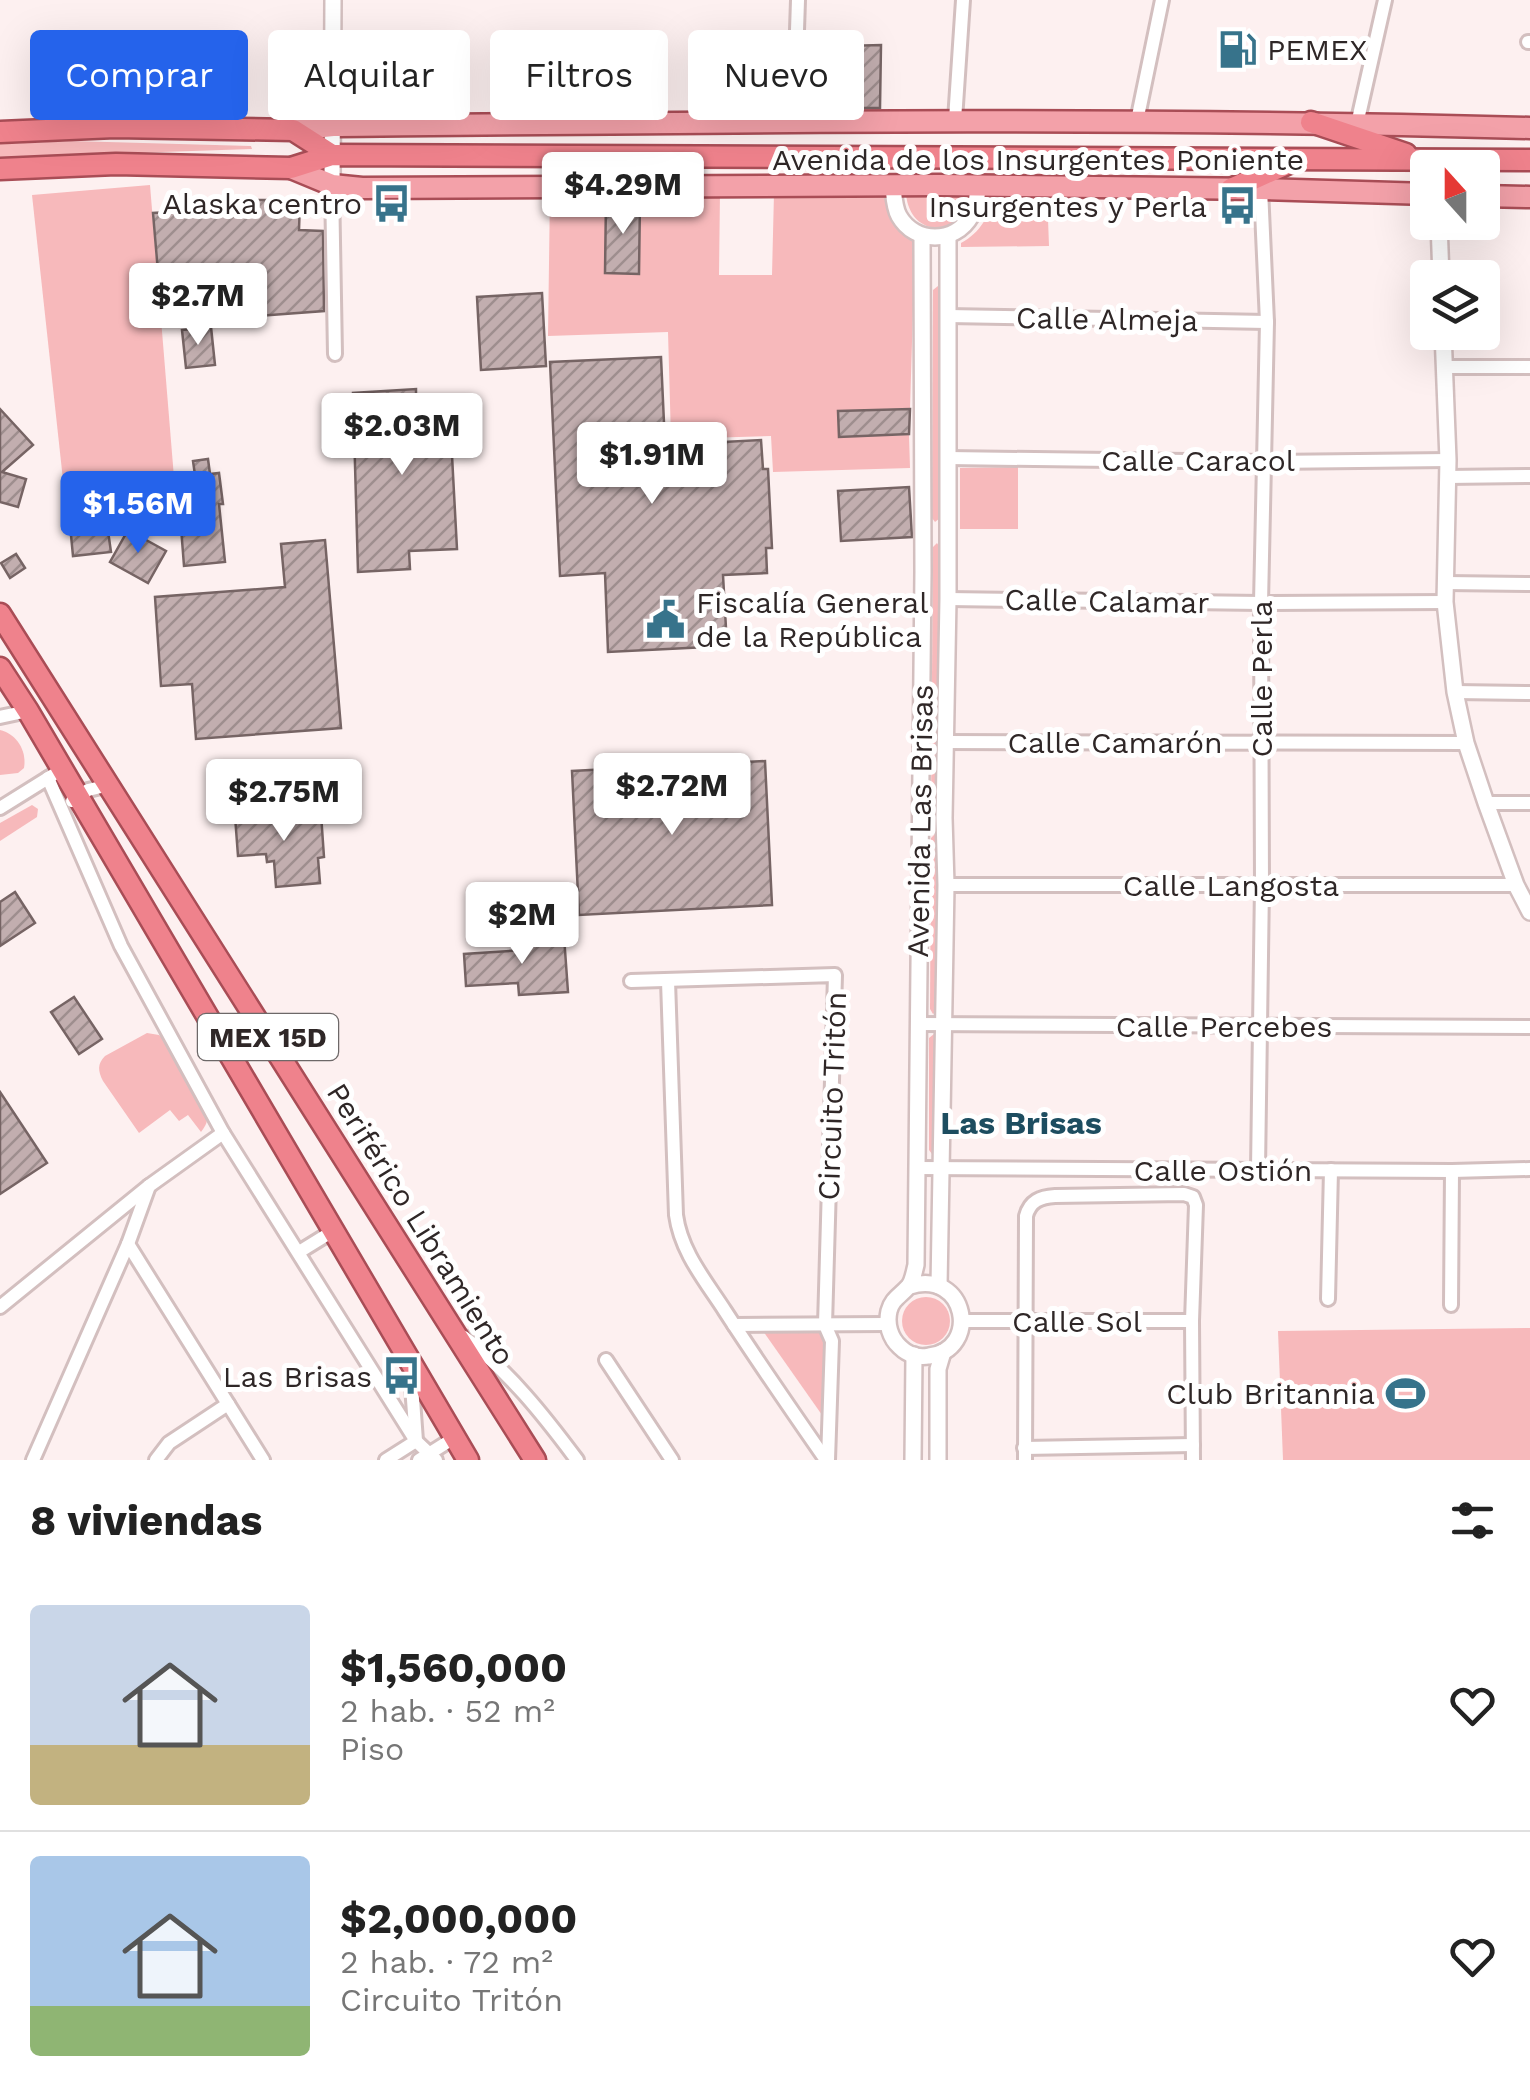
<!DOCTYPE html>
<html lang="es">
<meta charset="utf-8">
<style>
:root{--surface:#fff;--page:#f2f2f2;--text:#222;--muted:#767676;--line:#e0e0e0;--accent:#2563eb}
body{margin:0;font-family:"Work Sans",sans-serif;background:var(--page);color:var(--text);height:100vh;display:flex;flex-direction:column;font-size:38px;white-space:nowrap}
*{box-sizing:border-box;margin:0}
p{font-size:32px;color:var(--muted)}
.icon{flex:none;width:55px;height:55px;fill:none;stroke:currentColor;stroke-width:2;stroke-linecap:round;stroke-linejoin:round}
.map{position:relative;height:1460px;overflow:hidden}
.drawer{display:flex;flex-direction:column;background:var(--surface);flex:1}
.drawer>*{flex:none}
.guide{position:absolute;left:30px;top:30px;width:1000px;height:90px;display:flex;gap:20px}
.needle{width:65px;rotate:339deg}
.tools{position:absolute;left:1410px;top:150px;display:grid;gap:20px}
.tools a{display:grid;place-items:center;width:90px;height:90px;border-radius:10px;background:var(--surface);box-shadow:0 10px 40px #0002;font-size:50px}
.price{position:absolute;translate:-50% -85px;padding:0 22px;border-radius:10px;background:#fff;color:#222;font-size:32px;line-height:65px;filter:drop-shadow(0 2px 5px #0008)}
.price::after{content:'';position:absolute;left:50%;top:60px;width:30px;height:22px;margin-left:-15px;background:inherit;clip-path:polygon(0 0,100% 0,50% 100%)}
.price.active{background:var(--accent);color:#fff}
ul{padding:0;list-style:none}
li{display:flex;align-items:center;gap:30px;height:250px;padding:0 30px}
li+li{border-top:2px solid var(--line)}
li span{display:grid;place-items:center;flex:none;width:280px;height:200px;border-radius:10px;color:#555}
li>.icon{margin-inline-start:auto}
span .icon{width:120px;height:120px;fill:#fffc;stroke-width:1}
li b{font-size:42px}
h2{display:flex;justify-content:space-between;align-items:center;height:120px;padding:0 30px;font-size:42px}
.pill{padding:0 35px;border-radius:10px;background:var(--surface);box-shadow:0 10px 40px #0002;font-size:35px;line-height:90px}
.pill.active{background:var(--accent);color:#fff}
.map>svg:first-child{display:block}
</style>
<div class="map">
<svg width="1530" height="1460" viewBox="0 0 1530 1460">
<defs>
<pattern id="building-hatch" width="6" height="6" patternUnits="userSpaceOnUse" patternTransform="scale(2.5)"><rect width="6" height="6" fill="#c2aeaf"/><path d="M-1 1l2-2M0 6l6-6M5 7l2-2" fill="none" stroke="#9e8e8e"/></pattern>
</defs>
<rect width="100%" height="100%" fill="#fdf0f0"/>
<g fill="#f7b9bb">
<polygon points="71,141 251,146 252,149 72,155 0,159 0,144"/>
<polygon points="150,185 177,514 68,526 32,195"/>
<path d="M550,190L606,191L605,273L639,274L640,191L720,192L719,275H772L774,193L887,194C889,214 896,231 915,241L910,409L839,411L840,437L909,435L910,468L773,472L771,436L671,439L668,332L548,336Z"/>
<path d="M1047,192L1049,246L961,247V243C981,232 990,216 992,194Z"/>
<path d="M906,194L967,195C963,239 910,239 906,194Z"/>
<polygon points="938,286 941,291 940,518 935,522 932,518 933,290"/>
<polygon points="1018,467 1018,529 960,529 960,468"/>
<polygon points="937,543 940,548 939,806 934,809 931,805 933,547"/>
<path d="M0,730C17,734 27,751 24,768L18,773L0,775Z"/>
<polygon points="32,805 38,809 37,817 0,841 0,823"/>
<polygon points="935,834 939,838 938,1010 933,1014 930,1009 931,838"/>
<path d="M147,1033L159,1035L164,1039C174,1055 208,1101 207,1118C207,1124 205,1126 201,1132L188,1115L179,1121L170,1110L139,1133L103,1081C98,1071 97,1064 105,1056Z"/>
<polygon points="934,1034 937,1039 936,1151 932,1154 929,1150 929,1038"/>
<circle cx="926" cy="1321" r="24"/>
<polygon points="1530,1328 1530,1460 1283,1460 1278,1331"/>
<polygon points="763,1331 825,1332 822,1415"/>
</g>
<g fill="url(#building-hatch)" stroke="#766464" stroke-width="2.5">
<polygon points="881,45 880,108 804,108 806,47"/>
<polygon points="206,200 300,200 299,230 323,231 324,311 243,317 242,267 202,266 203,282 159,284 153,213 206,210"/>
<polygon points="606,200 640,200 639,274 605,273"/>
<polygon points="542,293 546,366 481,370 477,297"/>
<polygon points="211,327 215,365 186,368 182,330"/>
<polygon points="661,357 665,445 761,440 763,469 768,469 772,548 766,548 767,573 723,575 727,646 608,652 605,573 560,576 550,362"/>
<polygon points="416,389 416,401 449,399 457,549 409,551 410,569 358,572 353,393"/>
<polygon points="0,409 33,445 2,472 26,479 18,507 0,502"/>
<polygon points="910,409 909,434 839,437 838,411"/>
<polygon points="208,459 210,474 219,473 223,504 219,504 225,562 184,566 181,527 188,526 182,477 195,475 193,461"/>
<polygon points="909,487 912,537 841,541 838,491"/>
<polygon points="128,530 166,551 148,583 110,562"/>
<polygon points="108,531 111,552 73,556 71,535"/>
<polygon points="325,540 341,728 196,739 192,684 161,686 155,597 285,587 281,544"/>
<polygon points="16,554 25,568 10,578 1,563"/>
<polygon points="765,761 772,905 579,915 572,771"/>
<polygon points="306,811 306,815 321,814 324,857 318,858 320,883 276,887 274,861 267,862 266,854 238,856 235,816"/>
<polygon points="15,892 35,923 0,946 0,902"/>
<polygon points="564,936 568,992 519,995 518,983 466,986 464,954 525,950 524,938"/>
<polygon points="74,997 102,1039 79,1054 51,1012"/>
<polygon points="0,1092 47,1163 0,1194"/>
</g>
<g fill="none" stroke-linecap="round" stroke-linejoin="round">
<defs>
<g id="minor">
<polyline points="1528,42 1530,42"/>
<polyline points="955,120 963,0"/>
<polyline points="794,121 798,0"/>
<polyline points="1137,121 1162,0"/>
<polyline points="1357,124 1385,0"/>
<polyline points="332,185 335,354"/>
<polyline points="948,316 1267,322"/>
<polyline points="1444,367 1530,367"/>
<polyline points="948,458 1264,462 1448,460"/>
<polyline points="1447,477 1530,476"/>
<polyline points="1446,583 1530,584"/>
<polyline points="948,599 1261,603 1445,602"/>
<polyline points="1455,692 1530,693"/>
<polyline points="0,717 28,711"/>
<polyline points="945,742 1466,743"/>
<polyline points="48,778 121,946 223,1133 416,1441 436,1460"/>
<polyline points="72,801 88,790 101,787"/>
<polyline points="1486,803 1530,803"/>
<polyline points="0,808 53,775"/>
<polyline points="946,885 1516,885"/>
<polyline points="631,981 835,975 825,1325 832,1341 828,1460"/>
<path d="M668,981L676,1215C681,1252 705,1280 725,1311C758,1362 792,1411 826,1460"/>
<polyline points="918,1024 1530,1027"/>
<polyline points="916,1168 1452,1171 1530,1169"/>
<polyline points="1258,1170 1262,885 1261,603 1267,322 1261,189"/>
<polyline points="128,1244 263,1460"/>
<polyline points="299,1252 333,1231"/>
<polyline points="1328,1299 1331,1170"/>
<polyline points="1451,1305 1452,1171"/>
<polyline points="0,1307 149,1186 223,1133"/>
<polyline points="962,1321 1192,1321"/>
<polyline points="734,1325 888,1324"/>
<path d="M464,1337C510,1373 542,1413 577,1460"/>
<polyline points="606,1360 672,1460"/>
<polyline points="1024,1448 1193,1445"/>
<polyline points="33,1460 128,1244 149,1186"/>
<polyline points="156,1460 169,1443 228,1404"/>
<polyline points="386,1460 416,1441 411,1372"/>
<polyline points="419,1460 454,1438"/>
<path d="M1025,1460L1026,1216C1030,1201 1040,1197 1055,1196L1184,1194L1193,1197L1196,1205L1192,1321L1193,1460"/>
</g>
<g id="tertiary">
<polyline points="332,185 333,0"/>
<path d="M893,186C894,196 894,207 899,216C915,244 955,244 971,216C977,207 977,196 978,186"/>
<polyline points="1439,222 1441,278"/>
<polyline points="1443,332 1448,460 1445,602 1455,692 1466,743 1486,803 1516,885 1530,912"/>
<path d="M910,1286C967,1269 981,1350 929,1356C919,1358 908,1355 900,1347C890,1338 886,1324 889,1311C892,1299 900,1296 908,1287C913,1282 914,1272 916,1265L923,572L922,236"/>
<polyline points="939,1286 946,885 944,818 948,599 948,236"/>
<polyline points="913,1460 914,1355"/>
<polyline points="938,1460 938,1369 943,1352"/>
</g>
<g id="primary">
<path d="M293,130L333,126C732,122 1131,117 1530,128"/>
<polyline points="291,168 332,185 362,188 939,185 1261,189 1428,194"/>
<polyline points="1482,196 1530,197"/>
</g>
<g id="trunk">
<polyline points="1311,122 1406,154"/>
<polyline points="0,132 115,127 293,130 332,155"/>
<polyline points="0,169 116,164 291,168 332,155 1530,160"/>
<polyline points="1231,189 1289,163"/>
<polyline points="0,614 535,1460"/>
<polyline points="0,668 28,711 468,1460"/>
</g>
</defs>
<use href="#minor" stroke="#d3bfbf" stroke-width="18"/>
<use href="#tertiary" stroke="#d3bfbf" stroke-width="20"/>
<use href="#primary" stroke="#a94d56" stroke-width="25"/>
<use href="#trunk" stroke="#a94d56" stroke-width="25"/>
<use href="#minor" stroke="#fff" stroke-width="12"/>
<use href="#tertiary" stroke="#fff" stroke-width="15"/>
<use href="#primary" stroke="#f3a1a9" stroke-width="20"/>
<use href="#trunk" stroke="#ef828c" stroke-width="20"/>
</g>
<defs>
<symbol id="fuel-bare" viewBox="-9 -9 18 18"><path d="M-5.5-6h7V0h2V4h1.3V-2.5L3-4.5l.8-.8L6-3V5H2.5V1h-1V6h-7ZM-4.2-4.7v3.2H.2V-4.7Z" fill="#37738b" stroke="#fff" stroke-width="2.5" paint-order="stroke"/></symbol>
<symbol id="bus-bare" viewBox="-9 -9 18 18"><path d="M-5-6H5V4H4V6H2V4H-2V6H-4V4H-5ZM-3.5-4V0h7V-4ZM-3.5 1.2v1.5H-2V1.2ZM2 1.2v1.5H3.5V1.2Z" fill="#37738b" stroke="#fff" stroke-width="2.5" paint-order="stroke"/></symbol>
<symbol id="civic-bare" viewBox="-9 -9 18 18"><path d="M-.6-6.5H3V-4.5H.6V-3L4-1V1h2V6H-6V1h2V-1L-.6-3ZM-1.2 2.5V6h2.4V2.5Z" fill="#37738b" stroke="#fff" stroke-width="2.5" paint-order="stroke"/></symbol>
<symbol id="stadium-bare" viewBox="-9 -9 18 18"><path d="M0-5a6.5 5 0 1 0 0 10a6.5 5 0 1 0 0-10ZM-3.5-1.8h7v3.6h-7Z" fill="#37738b" stroke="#fff" stroke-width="2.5" paint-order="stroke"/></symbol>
</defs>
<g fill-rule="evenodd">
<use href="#fuel-bare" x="1210" y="22" width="55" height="55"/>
<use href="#bus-bare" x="364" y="176" width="55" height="55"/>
<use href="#bus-bare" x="1210" y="178" width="55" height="55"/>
<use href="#civic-bare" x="638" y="592" width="55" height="55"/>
<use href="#bus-bare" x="374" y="1348" width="55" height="55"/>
<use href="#stadium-bare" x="1378" y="1366" width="55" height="55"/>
</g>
<g text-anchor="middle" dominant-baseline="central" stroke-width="10" stroke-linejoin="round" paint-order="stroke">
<rect fill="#fff" stroke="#6d6868" stroke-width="2.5" x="198" y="1014" width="140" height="46" rx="8"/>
<g font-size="28" font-weight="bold" fill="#2f2727">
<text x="268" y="1037">MEX 15D</text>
</g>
<g font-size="30" fill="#2f2727" stroke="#fff" text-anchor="end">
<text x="1267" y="49" text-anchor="start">PEMEX</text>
<text x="362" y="203">Alaska centro</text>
<text x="1207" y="206">Insurgentes y Perla</text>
<text x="696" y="602" text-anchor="start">Fiscalía General<tspan x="696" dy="34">de la República</tspan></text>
<text x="372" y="1376">Las Brisas</text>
<text x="1375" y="1393">Club Britannia</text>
</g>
<g font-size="30" fill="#2f2727" stroke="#fff">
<text x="1038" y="159">Avenida de los Insurgentes Poniente</text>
<text transform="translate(1107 319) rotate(1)">Calle Almeja</text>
<text x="1198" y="460">Calle Caracol</text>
<text transform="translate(1107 601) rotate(1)">Calle Calamar</text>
<text transform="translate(1261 679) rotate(-90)">Calle Perla</text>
<text x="1115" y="742">Calle Camarón</text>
<text transform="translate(920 821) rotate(-89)">Avenida Las Brisas</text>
<text x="1231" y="885">Calle Langosta</text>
<text x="1224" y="1026">Calle Percebes</text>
<text transform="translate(832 1096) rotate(-88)">Circuito Tritón</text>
<text x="1223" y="1170">Calle Ostión</text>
<text transform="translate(421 1224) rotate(58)">Periférico Libramiento</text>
<text x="1077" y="1321">Calle Sol</text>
</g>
<g font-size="32" font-weight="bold" fill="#1d4d60" stroke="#fff">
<text x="1021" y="1123">Las Brisas</text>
</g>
</g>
</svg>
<div class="tools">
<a><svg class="needle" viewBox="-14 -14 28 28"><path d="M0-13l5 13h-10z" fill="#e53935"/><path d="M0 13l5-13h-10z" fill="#767676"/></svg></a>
<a><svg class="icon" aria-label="layers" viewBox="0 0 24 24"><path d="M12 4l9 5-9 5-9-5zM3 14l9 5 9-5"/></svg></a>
</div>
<b class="price" style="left:623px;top:237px">$4.29M</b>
<b class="price" style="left:198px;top:348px">$2.7M</b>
<b class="price" style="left:402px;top:478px">$2.03M</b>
<b class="price" style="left:652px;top:507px">$1.91M</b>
<b class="price active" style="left:138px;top:556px">$1.56M</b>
<b class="price" style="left:672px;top:838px">$2.72M</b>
<b class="price" style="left:284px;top:844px">$2.75M</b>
<b class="price" style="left:522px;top:967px">$2M</b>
<div class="guide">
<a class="pill active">Comprar</a>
<a class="pill">Alquilar</a>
<a class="pill">Filtros</a>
<a class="pill">Nuevo</a>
</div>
</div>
<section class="drawer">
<h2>8 viviendas<svg class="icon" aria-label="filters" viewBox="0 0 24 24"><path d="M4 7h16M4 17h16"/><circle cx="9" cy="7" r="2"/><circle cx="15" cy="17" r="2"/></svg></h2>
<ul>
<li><span style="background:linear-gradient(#c9d6e8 70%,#c2b280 0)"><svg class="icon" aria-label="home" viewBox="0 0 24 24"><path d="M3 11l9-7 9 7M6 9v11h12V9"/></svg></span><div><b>$1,560,000</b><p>2 hab. · 52 m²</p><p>Piso</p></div><svg class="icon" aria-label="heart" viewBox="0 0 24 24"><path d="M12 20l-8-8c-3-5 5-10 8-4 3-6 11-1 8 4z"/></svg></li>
<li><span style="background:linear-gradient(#a9c7e8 75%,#8fb573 0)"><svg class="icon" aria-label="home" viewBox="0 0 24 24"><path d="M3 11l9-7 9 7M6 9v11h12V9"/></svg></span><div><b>$2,000,000</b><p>2 hab. · 72 m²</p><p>Circuito Tritón</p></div><svg class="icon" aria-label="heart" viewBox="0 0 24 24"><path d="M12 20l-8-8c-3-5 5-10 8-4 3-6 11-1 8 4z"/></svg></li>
</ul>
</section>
